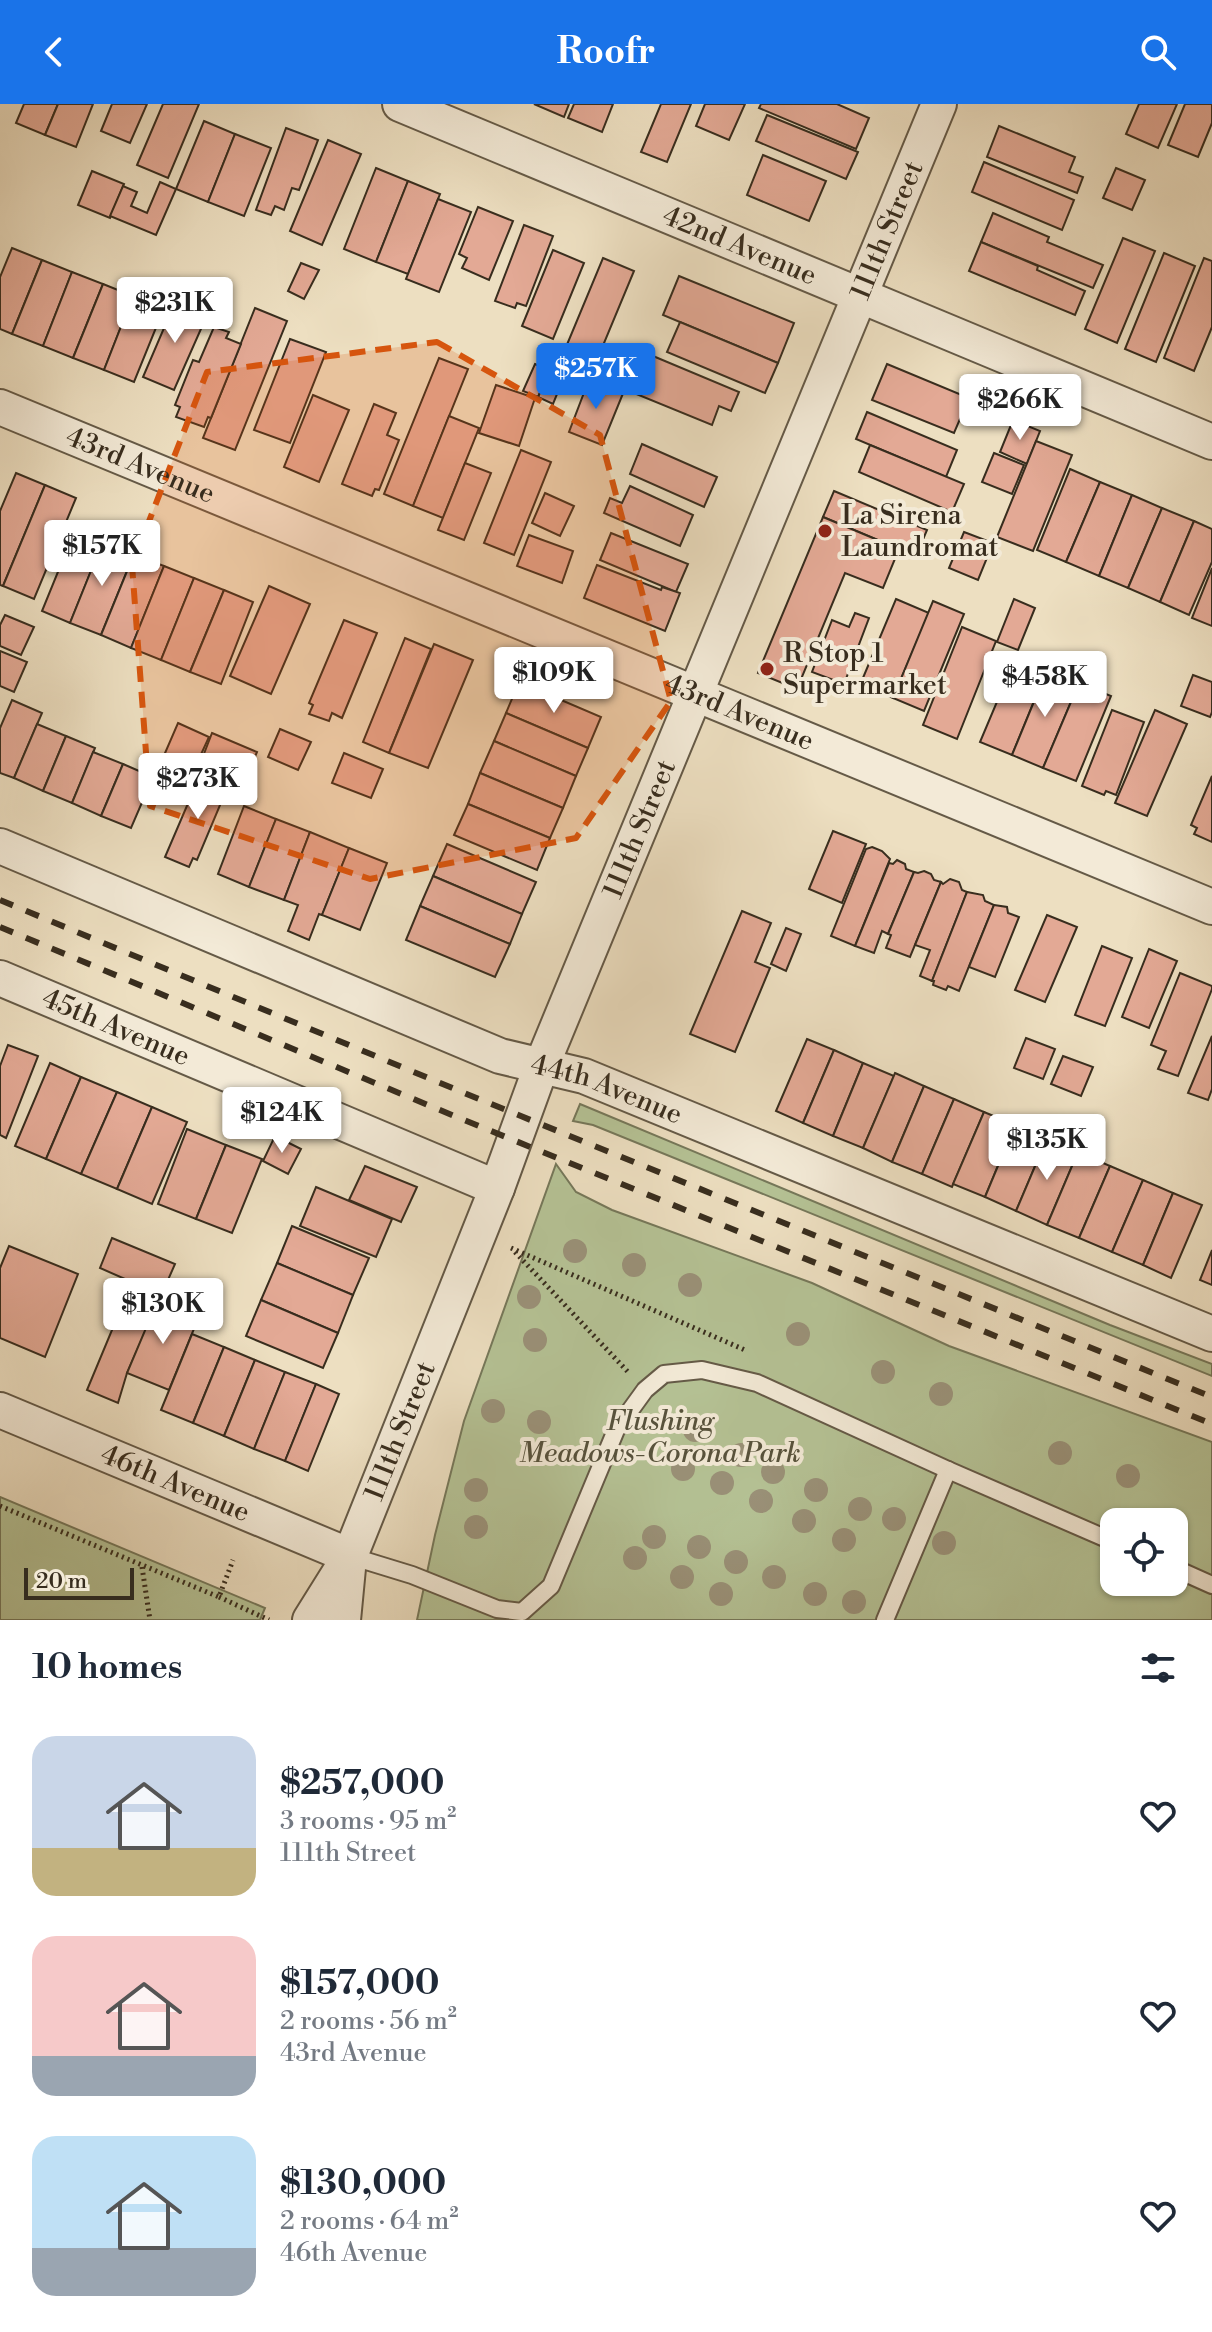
<!DOCTYPE html>
<meta charset="utf-8">
<style>
:root{--surface:#fff;--page:#f2f2f3;--text:#1f2937;--muted:#747a83;--accent:#1a73e8}
body{margin:0;font-family:"Libre Bodoni",serif;background:var(--page);color:var(--text);height:100vh;display:flex;flex-direction:column;font-size:30px;white-space:nowrap}
*{box-sizing:border-box;margin:0}
p{font-size:26px;color:var(--muted)}
.icon{flex:none;width:44px;height:44px;fill:none;stroke:currentColor;stroke-width:2;stroke-linecap:round;stroke-linejoin:round}
.map{position:relative;height:1516px;overflow:hidden}
.details{display:flex;flex-direction:column;background:var(--surface);flex:1}
.details>*{flex:none}
.fabs{position:absolute;left:1100px;top:1404px;display:grid;gap:16px}
.fabs a{display:grid;place-items:center;width:88px;height:88px;border-radius:16px;background:var(--surface);box-shadow:0 2px 6px #0004;font-size:40px}
.scale{position:absolute;left:24px;bottom:20px;width:110px;box-sizing:border-box;padding-left:8px;border:4px solid #382d1e;border-top:0;font-size:22px;line-height:28px;white-space:nowrap;color:#382d1e;-webkit-text-stroke:6px #f3ead7;paint-order:stroke}
.price{position:absolute;translate:-50% -68px;padding:0 18px;border-radius:8px;background:#fff;color:#222;font-size:26px;line-height:52px;filter:drop-shadow(0 2px 4px #0008)}
.price::after{content:'';position:absolute;left:50%;top:48px;width:24px;height:18px;margin-left:-12px;background:inherit;clip-path:polygon(0 0,100% 0,50% 100%)}
.price.on{background:var(--accent);color:#fff}
ul{padding:0;list-style:none}
li{display:flex;align-items:center;gap:24px;height:200px;padding:0 32px}
li span{display:grid;place-items:center;flex:none;width:224px;height:160px;border-radius:24px;color:#555}
li>.icon{margin-inline-start:auto}
span .icon{width:96px;height:96px;fill:#fffc;stroke-width:1}
li b{font-size:34px}
h2{display:flex;justify-content:space-between;align-items:center;height:96px;padding:0 32px;font-size:34px}
header{display:flex;justify-content:space-between;align-items:center;height:104px;padding:0 32px;background:var(--accent);color:#fff;font-size:36px;font-weight:700}
.map>svg:first-child{display:block}
</style>
<header><svg class="icon" aria-label="back" viewBox="0 0 24 24"><path d="M15 5l-7 7 7 7"/></svg>Roofr<svg class="icon" aria-label="search" viewBox="0 0 24 24"><circle cx="10" cy="10" r="6"/><path d="M15 15l6 6"/></svg></header>
<div class="map">
<svg width="1212" height="1516" viewBox="0 0 1212 1516">
<rect width="100%" height="100%" fill="#eddfc1"/>
<filter id="stains"><feTurbulence type="fractalNoise" baseFrequency=".0025" numOctaves="4"/><feColorMatrix values="0 0 0 0 .2 0 0 0 0 .09 0 0 0 0 .02 0 0 0 .5 -.17"/></filter>
<radialGradient id="worn" r=".72"><stop offset=".6" stop-color="#630" stop-opacity="0"/><stop offset="1" stop-color="#630" stop-opacity=".3"/></radialGradient>
<g fill="#b5c295" stroke="#76785a" stroke-width="2" fill-rule="evenodd">
<polygon points="580,1000 1110,1221 1212,1260 1212,1272 593,1021 573,1017"/>
<path d="M556,1060L576,1088L612,1106L812,1179L949,1242L1212,1338V1516H417L435,1431L464,1317ZM1114,1418H1174V1478H1114Z"/>
<polygon points="0,1393 265,1504 260,1516 0,1516"/>
</g>
<g fill="#e3a995" stroke="#382d1e" stroke-width="2">
<polygon points="24,0 58,0 45,31 16,19"/>
<polygon points="58,0 93,0 76,43 45,31"/>
<polygon points="112,0 147,0 130,39 101,27"/>
<polygon points="163,0 199,0 168,74 137,61"/>
<polygon points="534,0 569,0 564,13"/>
<polygon points="574,0 613,0 602,28 568,14"/>
<polygon points="661,0 691,0 667,58 641,48"/>
<polygon points="705,0 745,0 729,36 696,22"/>
<polygon points="761,0 837,0 869,14 856,45 759,4"/>
<polygon points="1139,0 1177,0 1158,44 1126,30"/>
<polygon points="1185,0 1212,0 1212,19 1198,53 1168,41"/>
<polygon points="767,11 858,48 846,75 756,37"/>
<polygon points="204,17 235,30 208,98 176,85"/>
<polygon points="999,22 1075,53 1069,68 1083,73 1077,89 987,53"/>
<polygon points="286,24 318,36 299,86 292,84 284,106 275,102 271,111 256,106"/>
<polygon points="235,30 271,44 244,112 208,98"/>
<polygon points="328,36 361,50 322,141 290,127"/>
<polygon points="763,51 826,77 809,117 747,91"/>
<polygon points="984,58 1074,96 1062,126 972,88"/>
<polygon points="376,64 408,77 376,158 344,145"/>
<polygon points="1116,64 1145,76 1132,106 1103,94"/>
<polygon points="92,67 124,80 110,114 78,101"/>
<polygon points="408,77 440,90 408,170 376,158"/>
<polygon points="160,78 176,85 156,131 110,112 123,82 137,88 131,102 147,109"/>
<polygon points="438,95 471,108 439,188 406,175"/>
<polygon points="478,103 513,117 489,176 462,164 467,154 459,150"/>
<polygon points="993,109 1049,133 1047,138 1103,161 1093,184 981,138"/>
<polygon points="524,121 553,132 526,202 517,199 515,204 495,197"/>
<polygon points="1123,134 1155,147 1117,239 1085,225"/>
<polygon points="981,138 1038,162 1037,166 1085,187 1075,211 969,167"/>
<polygon points="12,144 42,156 12,230 0,225 0,173"/>
<polygon points="553,146 584,159 553,235 522,222"/>
<polygon points="1164,149 1195,162 1156,258 1125,245"/>
<polygon points="603,154 634,167 597,256 566,243"/>
<polygon points="1204,154 1212,157 1212,223 1194,267 1164,254"/>
<polygon points="42,156 72,168 43,242 12,230"/>
<polygon points="301,159 319,166 304,195 288,187"/>
<polygon points="72,168 103,180 73,254 43,242"/>
<polygon points="679,172 794,219 778,259 663,211"/>
<polygon points="103,180 133,192 104,266 73,254"/>
<polygon points="133,192 164,204 134,278 104,266"/>
<polygon points="176,196 208,209 174,286 143,273"/>
<polygon points="255,204 287,217 235,346 203,334"/>
<polygon points="680,218 778,259 765,289 667,248"/>
<polygon points="214,223 229,228 226,234 241,240 211,314 208,313 204,323 176,313 180,303 175,301 193,256 199,258"/>
<polygon points="290,235 326,248 290,339 254,326"/>
<polygon points="641,247 739,288 731,307 719,302 712,321 624,285"/>
<polygon points="439,254 468,265 413,402 384,390"/>
<polygon points="535,260 550,267 538,293 523,287"/>
<polygon points="887,260 969,294 954,329 872,296"/>
<polygon points="550,267 564,273 553,300 538,293"/>
<polygon points="590,273 624,287 602,341 569,328"/>
<polygon points="496,281 535,294 519,342 479,329"/>
<polygon points="313,291 349,306 319,378 284,363"/>
<polygon points="374,300 396,309 387,331 399,336 379,386 375,385 372,392 342,380"/>
<polygon points="867,308 957,346 946,373 856,335"/>
<polygon points="449,312 479,324 443,414 413,402"/>
<polygon points="1013,316 1040,327 1027,360 1000,348"/>
<polygon points="1036,337 1072,351 1033,447 997,433"/>
<polygon points="642,340 717,373 704,403 630,370"/>
<polygon points="870,341 964,380 952,408 859,368"/>
<polygon points="521,346 551,358 514,451 484,439"/>
<polygon points="994,349 1024,361 1012,390 982,378"/>
<polygon points="465,359 491,369 464,436 438,426"/>
<polygon points="1070,365 1100,378 1066,458 1037,446"/>
<polygon points="16,369 45,381 3,482 0,481 0,407"/>
<polygon points="1100,378 1132,391 1099,472 1066,458"/>
<polygon points="45,381 76,394 34,495 3,482"/>
<polygon points="630,382 693,411 680,442 604,409 610,394 622,399"/>
<polygon points="834,387 927,426 916,452 823,413"/>
<polygon points="545,389 574,402 560,432 532,419"/>
<polygon points="1132,391 1162,404 1128,484 1099,472"/>
<polygon points="1162,404 1194,417 1160,498 1128,484"/>
<polygon points="823,413 899,445 883,484 845,469 797,585 758,569"/>
<polygon points="1194,417 1212,425 1212,458 1189,511 1160,498"/>
<polygon points="75,426 103,437 70,519 42,507"/>
<polygon points="964,428 993,439 978,476 949,464"/>
<polygon points="611,429 688,460 676,488 600,456"/>
<polygon points="529,431 573,447 562,479 517,462"/>
<polygon points="103,437 134,450 101,531 70,519"/>
<polygon points="134,450 164,462 131,544 101,531"/>
<polygon points="597,461 661,486 662,483 680,489 665,527 584,494"/>
<polygon points="164,462 194,474 161,556 131,544"/>
<polygon points="1212,464 1212,522 1192,514"/>
<polygon points="194,474 224,486 190,568 161,556"/>
<polygon points="269,482 310,500 271,590 230,572"/>
<polygon points="224,486 253,498 221,580 190,568"/>
<polygon points="896,495 929,509 893,594 860,581"/>
<polygon points="1014,495 1035,504 1018,546 997,538"/>
<polygon points="933,497 964,510 924,607 893,594"/>
<polygon points="855,509 869,514 844,580 812,568 832,516 849,523"/>
<polygon points="5,511 34,523 21,551 0,542 0,521"/>
<polygon points="344,516 377,529 342,614 332,609 329,617 309,610 313,601 309,599"/>
<polygon points="962,523 996,537 957,635 923,621"/>
<polygon points="405,534 431,545 389,649 363,638"/>
<polygon points="434,540 473,556 428,664 389,649"/>
<polygon points="0,547 27,558 14,588 0,582"/>
<polygon points="1015,555 1046,568 1012,651 980,638"/>
<polygon points="1047,566 1079,579 1043,664 1012,651"/>
<polygon points="1193,571 1212,578 1212,608 1210,613 1181,602"/>
<polygon points="519,578 601,613 588,644 506,609"/>
<polygon points="1079,579 1111,592 1076,677 1043,664"/>
<polygon points="12,596 42,609 14,674 0,669 0,624"/>
<polygon points="1112,606 1144,618 1116,691 1106,687 1104,691 1082,682"/>
<polygon points="1155,606 1187,620 1147,712 1115,699"/>
<polygon points="506,609 588,644 576,672 494,637"/>
<polygon points="178,619 209,633 192,670 162,656"/>
<polygon points="37,620 66,632 43,687 14,674"/>
<polygon points="280,625 311,638 298,666 268,653"/>
<polygon points="212,629 257,648 244,678 200,660"/>
<polygon points="66,632 95,644 72,699 43,687"/>
<polygon points="494,637 576,672 563,704 480,669"/>
<polygon points="93,648 123,660 101,712 72,699"/>
<polygon points="344,649 383,665 371,694 332,679"/>
<polygon points="123,660 153,673 131,724 101,712"/>
<polygon points="211,666 231,675 197,756 193,754 189,763 165,753 192,690 200,693"/>
<polygon points="480,669 563,704 550,734 468,700"/>
<polygon points="1212,672 1212,738 1194,730 1197,724 1191,721"/>
<polygon points="468,700 550,734 537,766 454,731"/>
<polygon points="244,702 276,715 249,783 218,770"/>
<polygon points="276,715 310,728 284,796 249,783"/>
<polygon points="833,727 866,740 842,799 809,785"/>
<polygon points="310,728 349,744 322,811 319,810 309,836 288,827 298,801 284,796"/>
<polygon points="447,740 536,778 522,810 433,772"/>
<polygon points="872,743 882,747 890,755 855,842 831,832 866,745"/>
<polygon points="349,744 387,759 360,826 322,811"/>
<polygon points="897,756 905,760 906,765 914,768 888,830 882,827 874,849 855,842 889,759 893,760"/>
<polygon points="924,767 931,770 934,776 941,778 910,853 886,844 891,831 888,830 914,768 918,769"/>
<polygon points="433,772 522,810 510,840 420,802"/>
<polygon points="950,775 959,778 962,786 967,788 932,877 920,872 930,846 915,841 941,778 943,780"/>
<polygon points="967,788 983,791 985,797 994,801 959,887 948,882 946,886 933,881 934,877 932,877"/>
<polygon points="994,801 1007,803 1008,809 1019,813 995,873 969,863"/>
<polygon points="420,802 510,840 495,873 406,836"/>
<polygon points="742,807 771,819 755,858 770,864 735,948 690,930"/>
<polygon points="1047,811 1077,823 1045,898 1015,886"/>
<polygon points="786,824 801,830 786,867 771,860"/>
<polygon points="1102,842 1132,854 1105,922 1075,911"/>
<polygon points="1149,845 1177,857 1149,924 1122,913"/>
<polygon points="1180,869 1212,882 1212,885 1178,972 1158,965 1166,947 1151,941"/>
<polygon points="1212,932 1212,985 1208,996 1188,989"/>
<polygon points="1026,934 1055,945 1043,975 1014,964"/>
<polygon points="807,935 834,946 803,1019 776,1007"/>
<polygon points="8,941 38,952 6,1034 0,1031 0,962"/>
<polygon points="834,946 863,959 833,1032 803,1019"/>
<polygon points="1063,952 1093,963 1081,992 1051,980"/>
<polygon points="50,959 81,973 46,1055 15,1042"/>
<polygon points="863,959 894,972 863,1044 833,1032"/>
<polygon points="895,969 924,982 892,1058 863,1044"/>
<polygon points="81,973 117,988 81,1070 46,1055"/>
<polygon points="924,982 954,995 922,1070 892,1058"/>
<polygon points="117,988 152,1003 117,1085 81,1070"/>
<polygon points="954,995 984,1008 952,1083 922,1070"/>
<polygon points="152,1003 187,1018 152,1100 117,1085"/>
<polygon points="984,1008 1015,1021 985,1093 953,1080"/>
<polygon points="1015,1021 1047,1034 1016,1107 985,1093"/>
<polygon points="187,1025 226,1041 196,1115 158,1100"/>
<polygon points="275,1032 301,1045 288,1070 263,1057"/>
<polygon points="1047,1034 1078,1048 1047,1121 1016,1107"/>
<polygon points="226,1041 262,1055 232,1129 196,1115"/>
<polygon points="1078,1048 1110,1062 1079,1134 1047,1121"/>
<polygon points="365,1062 417,1083 401,1118 349,1096"/>
<polygon points="1110,1062 1143,1076 1112,1148 1079,1134"/>
<polygon points="1143,1076 1173,1089 1143,1161 1112,1148"/>
<polygon points="316,1083 392,1115 376,1153 300,1122"/>
<polygon points="1173,1089 1202,1101 1171,1174 1143,1161"/>
<polygon points="292,1122 369,1154 353,1191 277,1159"/>
<polygon points="112,1134 175,1160 127,1269 118,1299 87,1286 132,1178 100,1164"/>
<polygon points="9,1142 78,1170 45,1253 0,1234 0,1164"/>
<polygon points="1212,1146 1212,1181 1200,1176"/>
<polygon points="277,1159 353,1191 338,1229 261,1196"/>
<polygon points="261,1196 338,1229 323,1264 246,1232"/>
<polygon points="157,1198 198,1215 169,1286 127,1269"/>
<polygon points="192,1230 224,1243 193,1319 161,1306"/>
<polygon points="224,1243 255,1256 224,1332 193,1319"/>
<polygon points="255,1256 285,1268 254,1345 224,1332"/>
<polygon points="285,1268 316,1280 285,1357 254,1345"/>
<polygon points="316,1280 339,1290 308,1367 285,1357"/>
</g>
<g fill="none" stroke-linecap="round" stroke-linejoin="round">
<defs>
<g id="service">
<polyline points="350,1452 412,1471 497,1505 522,1508 551,1482 616,1326 645,1286 664,1270 702,1266 757,1279 948,1366 1114,1438"/>
<polyline points="1174,1464 1212,1481"/>
<polyline points="885,1516 948,1366"/>
</g>
<g id="minor">
<path id="s1" d="M400,0L1212,338"/>
<path id="s2" d="M0,303L1212,803"/>
<path id="s3" d="M0,742L500,952L584,972L1212,1230"/>
<path id="s4" d="M0,874L497,1084"/>
<path id="s5" d="M0,1306L350,1452"/>
<path id="s6" d="M310,1516L350,1452L497,1084L541,963L939,0"/>
<polyline points="343,1516 348,1464"/>
</g>
</defs>
<use href="#service" stroke="#655a47" stroke-width="20"/>
<use href="#minor" stroke="#655a47" stroke-width="38"/>
<g stroke="#382d1e" stroke-width="5" stroke-dasharray="2 4" stroke-linecap="butt">
<polyline points="511,1144 745,1246"/>
<polyline points="515,1148 629,1269"/>
<polyline points="661,1306 674,1322"/>
<polyline points="0,1402 219,1493 233,1456"/>
<polyline points="1128,1413 1140,1418"/>
<polyline points="142,1463 150,1516"/>
<polyline points="219,1493 269,1516"/>
</g>
<use href="#service" stroke="#f3ead7" stroke-width="16"/>
<use href="#minor" stroke="#f3ead7" stroke-width="34"/>
<g stroke="#382d1e" stroke-width="6" stroke-dasharray="14 14" stroke-linecap="butt">
<polyline points="0,796 474,993 1212,1293"/>
<polyline points="0,823 464,1016 1212,1320"/>
</g>
</g>
<g fill="#9a9178">
<circle cx="575" cy="1147" r="12"/>
<circle cx="634" cy="1161" r="12"/>
<circle cx="690" cy="1181" r="12"/>
<circle cx="529" cy="1193" r="12"/>
<circle cx="798" cy="1230" r="12"/>
<circle cx="535" cy="1236" r="12"/>
<circle cx="883" cy="1268" r="12"/>
<circle cx="941" cy="1290" r="12"/>
<circle cx="493" cy="1307" r="12"/>
<circle cx="539" cy="1318" r="12"/>
<circle cx="695" cy="1326" r="12"/>
<circle cx="1060" cy="1349" r="12"/>
<circle cx="741" cy="1351" r="12"/>
<circle cx="683" cy="1365" r="12"/>
<circle cx="773" cy="1368" r="12"/>
<circle cx="1128" cy="1372" r="12"/>
<circle cx="722" cy="1379" r="12"/>
<circle cx="476" cy="1386" r="12"/>
<circle cx="816" cy="1386" r="12"/>
<circle cx="761" cy="1397" r="12"/>
<circle cx="860" cy="1405" r="12"/>
<circle cx="894" cy="1415" r="12"/>
<circle cx="804" cy="1417" r="12"/>
<circle cx="476" cy="1423" r="12"/>
<circle cx="654" cy="1433" r="12"/>
<circle cx="844" cy="1436" r="12"/>
<circle cx="944" cy="1439" r="12"/>
<circle cx="699" cy="1443" r="12"/>
<circle cx="635" cy="1454" r="12"/>
<circle cx="736" cy="1458" r="12"/>
<circle cx="682" cy="1473" r="12"/>
<circle cx="774" cy="1473" r="12"/>
<circle cx="721" cy="1490" r="12"/>
<circle cx="815" cy="1490" r="12"/>
<circle cx="854" cy="1498" r="12"/>
</g>
<path fill="#d6550e" fill-opacity="0.2" stroke="#d6550e" stroke-width="6" stroke-dasharray="16 10" stroke-linejoin="round" d="M437,238L600,331L671,597L576,734L370,775L150,702L132,461L207,268Z"/>
<g fill="#8f2418" stroke="#f3ead7" stroke-width="3">
<circle cx="825" cy="427" r="8"/>
<circle cx="767" cy="565" r="8"/>
</g>
<g text-anchor="middle" dominant-baseline="central" stroke-width="8" stroke-linejoin="round" paint-order="stroke">
<g font-size="28" fill="#382d1e" stroke="#f3ead7">
<text stroke="none"><textPath href="#s6" startOffset="1506">111th Street</textPath></text>
<text stroke="none"><textPath href="#s1" startOffset="368">42nd Avenue</textPath></text>
<text stroke="none"><textPath href="#s2" startOffset="152">43rd Avenue</textPath></text>
<text stroke="none"><textPath href="#s2" startOffset="800">43rd Avenue</textPath></text>
<text stroke="none"><textPath href="#s6" startOffset="858">111th Street</textPath></text>
<text stroke="none"><textPath href="#s4" startOffset="126">45th Avenue</textPath></text>
<text stroke="none"><textPath href="#s3" startOffset="654">44th Avenue</textPath></text>
<text stroke="none"><textPath href="#s6" startOffset="210">111th Street</textPath></text>
<text stroke="none"><textPath href="#s5" startOffset="190">46th Avenue</textPath></text>
</g>
<g font-size="28" fill="#382d1e" stroke="#f3ead7" text-anchor="start">
<text x="841" y="411">La Sirena<tspan x="841" dy="32">Laundromat</tspan></text>
<text x="783" y="549">R Stop 1<tspan x="783" dy="32">Supermarket</tspan></text>
</g>
<g font-size="28" font-style="italic" fill="#57523c" stroke="#f3ead7">
<text x="660" y="1317">Flushing<tspan x="660" dy="32">Meadows-Corona Park</tspan></text>
</g>
</g>
<rect width="100%" height="100%" filter="url(#stains)"/>
<rect width="100%" height="100%" fill="url(#worn)"/>
</svg>
<div class="fabs">
<a><svg class="icon" aria-label="locate" viewBox="0 0 24 24"><circle cx="12" cy="12" r="6"/><path d="M12 2v4M12 18v4M2 12h4M18 12h4"/></svg></a>
</div>
<div class="scale">20 m</div>
<b class="price" style="left:175px;top:241px">$231K</b>
<b class="price on" style="left:596px;top:307px">$257K</b>
<b class="price" style="left:1020px;top:338px">$266K</b>
<b class="price" style="left:102px;top:484px">$157K</b>
<b class="price" style="left:554px;top:611px">$109K</b>
<b class="price" style="left:1045px;top:615px">$458K</b>
<b class="price" style="left:198px;top:717px">$273K</b>
<b class="price" style="left:282px;top:1051px">$124K</b>
<b class="price" style="left:1047px;top:1078px">$135K</b>
<b class="price" style="left:163px;top:1242px">$130K</b>
</div>
<section class="details">
<h2>10 homes<svg class="icon" aria-label="filters" viewBox="0 0 24 24"><path d="M4 7h16M4 17h16"/><circle cx="9" cy="7" r="2"/><circle cx="15" cy="17" r="2"/></svg></h2>
<ul>
<li><span style="background:linear-gradient(#c9d6e8 70%,#c2b280 0)"><svg class="icon" aria-label="home" viewBox="0 0 24 24"><path d="M3 11l9-7 9 7M6 9v11h12V9"/></svg></span><div><b>$257,000</b><p>3 rooms · 95 m²</p><p>111th Street</p></div><svg class="icon" aria-label="heart" viewBox="0 0 24 24"><path d="M12 20l-8-8c-3-5 5-10 8-4 3-6 11-1 8 4z"/></svg></li>
<li><span style="background:linear-gradient(#f6c9c9 75%,#9aa5b1 0)"><svg class="icon" aria-label="home" viewBox="0 0 24 24"><path d="M3 11l9-7 9 7M6 9v11h12V9"/></svg></span><div><b>$157,000</b><p>2 rooms · 56 m²</p><p>43rd Avenue</p></div><svg class="icon" aria-label="heart" viewBox="0 0 24 24"><path d="M12 20l-8-8c-3-5 5-10 8-4 3-6 11-1 8 4z"/></svg></li>
<li><span style="background:linear-gradient(#bfe0f5 70%,#9aa5b1 0)"><svg class="icon" aria-label="home" viewBox="0 0 24 24"><path d="M3 11l9-7 9 7M6 9v11h12V9"/></svg></span><div><b>$130,000</b><p>2 rooms · 64 m²</p><p>46th Avenue</p></div><svg class="icon" aria-label="heart" viewBox="0 0 24 24"><path d="M12 20l-8-8c-3-5 5-10 8-4 3-6 11-1 8 4z"/></svg></li>
</ul>
</section>
